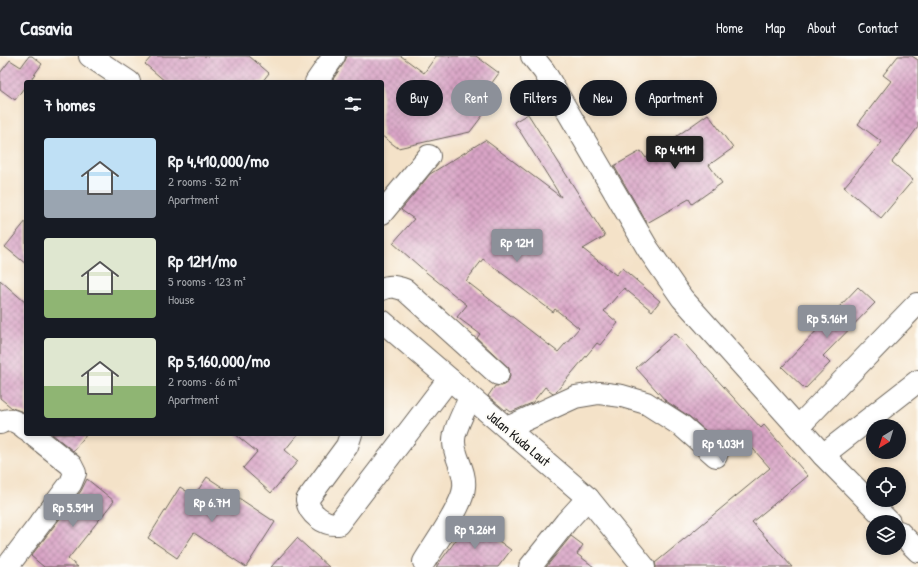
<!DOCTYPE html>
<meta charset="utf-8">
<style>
:root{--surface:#171b24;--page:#20242c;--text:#f1f3f6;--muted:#9ea1a6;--line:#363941;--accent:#8c9099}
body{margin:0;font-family:"Patrick Hand",sans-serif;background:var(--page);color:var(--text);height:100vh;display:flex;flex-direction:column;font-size:15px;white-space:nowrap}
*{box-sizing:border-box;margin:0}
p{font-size:13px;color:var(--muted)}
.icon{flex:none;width:22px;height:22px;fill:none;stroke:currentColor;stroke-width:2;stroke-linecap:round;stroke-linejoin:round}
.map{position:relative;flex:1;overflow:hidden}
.drawer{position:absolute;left:24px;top:24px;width:360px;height:356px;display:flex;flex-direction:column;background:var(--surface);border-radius:4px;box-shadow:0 2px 6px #0003}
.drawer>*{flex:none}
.guide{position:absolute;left:396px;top:24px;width:380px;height:36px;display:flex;gap:8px}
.needle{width:26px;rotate:218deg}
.fabs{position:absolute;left:866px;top:363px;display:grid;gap:8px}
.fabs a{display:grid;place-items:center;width:40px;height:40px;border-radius:50%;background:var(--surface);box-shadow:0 2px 6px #0003;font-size:20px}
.price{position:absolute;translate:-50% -34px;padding:0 9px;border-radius:4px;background:var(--accent);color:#fff;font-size:13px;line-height:26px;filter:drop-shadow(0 1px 2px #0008)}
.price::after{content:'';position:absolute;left:50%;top:24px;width:12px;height:9px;margin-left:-6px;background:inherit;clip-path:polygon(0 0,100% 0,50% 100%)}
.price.on{background:#222;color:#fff}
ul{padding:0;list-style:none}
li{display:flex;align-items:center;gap:12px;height:100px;padding:0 20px}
li span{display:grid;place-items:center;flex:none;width:112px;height:80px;border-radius:4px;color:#555}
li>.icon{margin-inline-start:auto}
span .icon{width:48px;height:48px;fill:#fffc;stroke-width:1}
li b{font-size:17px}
h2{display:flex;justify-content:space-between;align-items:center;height:48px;padding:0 20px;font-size:17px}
.tag{padding:0 14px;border-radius:18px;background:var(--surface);box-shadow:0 2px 6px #0003;font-size:14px;line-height:36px}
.tag.on{background:var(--accent);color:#fff}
header{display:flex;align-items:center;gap:24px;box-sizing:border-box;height:56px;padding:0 20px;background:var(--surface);border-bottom:1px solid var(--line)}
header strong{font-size:19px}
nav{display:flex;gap:22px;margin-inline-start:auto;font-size:14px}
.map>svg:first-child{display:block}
</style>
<header>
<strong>Casavia</strong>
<nav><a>Home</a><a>Map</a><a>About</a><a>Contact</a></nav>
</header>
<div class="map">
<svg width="918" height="511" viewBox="0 0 918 511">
<defs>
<pattern id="building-cross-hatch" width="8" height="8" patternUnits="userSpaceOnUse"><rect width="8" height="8" fill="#d9a4c6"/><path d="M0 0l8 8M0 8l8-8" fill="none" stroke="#af85a0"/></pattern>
</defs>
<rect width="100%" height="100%" fill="#fdfcf7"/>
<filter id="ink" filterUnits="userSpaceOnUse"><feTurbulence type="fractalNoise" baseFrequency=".025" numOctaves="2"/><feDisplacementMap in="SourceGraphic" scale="8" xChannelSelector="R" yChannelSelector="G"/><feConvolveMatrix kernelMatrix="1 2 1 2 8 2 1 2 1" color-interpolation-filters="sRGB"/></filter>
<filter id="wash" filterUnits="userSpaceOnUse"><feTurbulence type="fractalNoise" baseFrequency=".012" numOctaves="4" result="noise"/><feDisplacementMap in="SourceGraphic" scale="16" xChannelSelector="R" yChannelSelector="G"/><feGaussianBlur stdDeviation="0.9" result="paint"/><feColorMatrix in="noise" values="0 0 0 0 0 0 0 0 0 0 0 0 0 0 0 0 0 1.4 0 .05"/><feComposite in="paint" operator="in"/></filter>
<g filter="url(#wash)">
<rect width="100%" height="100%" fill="#f4e2c8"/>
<g id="blocks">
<g fill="url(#building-cross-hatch)" fill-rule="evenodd">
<polygon points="29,0 32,0 42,8 29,26 26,26 26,29 15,44 0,33 0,17 10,4 21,11"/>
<polygon points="152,0 249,0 269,17 262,26 166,26 145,8"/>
<polygon points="347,0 401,0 424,17 436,0 476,0 499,17 486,35 496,42 470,76 398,92 382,80 382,26 331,26 344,7"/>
<polygon points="898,0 912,0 918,4 918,71 892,106 913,124 881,162 844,131 882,86 858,68 891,25 883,19"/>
<path d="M528,58L605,180L583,193L616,219L622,212L660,245L652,255L624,232L604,255L618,267L600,289L597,287L556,336L553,337L545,331L532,347L511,356L507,353L505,354L488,340L495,330H502L508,326L510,320L509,312L477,282L480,278L457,261L467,249L427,217L393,187L414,163L401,154L430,118L485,84L561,141L514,66ZM483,203L553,256L555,253L579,272L558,296L466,225Z"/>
<polygon points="708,58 733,92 709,109 722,127 692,148 689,143 647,167 614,110 641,95 646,102"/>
<polygon points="26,165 26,208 5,191"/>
<polygon points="0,224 26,247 26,357 12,352 0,342"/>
<polygon points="858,231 875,247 823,300 830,307 805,333 782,311"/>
<polygon points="675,277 761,372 764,369 808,420 752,466 792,511 656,511 655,507 770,412 745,384 728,400 728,396 724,391 690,361 666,345 636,312"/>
<polygon points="52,378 87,378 73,395"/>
<polygon points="235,378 298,378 285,394 298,405 271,437 243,412 257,396"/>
<polygon points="207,421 275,466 246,511 194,477 177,502 148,482 180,431 194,440"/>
<polygon points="87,423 114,445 68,503 78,511 44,511 31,500 81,435"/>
<polygon points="471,464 511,494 498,511 436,511"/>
<polygon points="571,480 583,489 577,498 594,511 546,511"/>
<polygon points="297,482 329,511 271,511"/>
</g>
</g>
</g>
<g filter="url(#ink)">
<use href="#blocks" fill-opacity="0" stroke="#686158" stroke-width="1"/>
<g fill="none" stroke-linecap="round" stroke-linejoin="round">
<defs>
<g id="minor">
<polyline points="90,0 129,26"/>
<polyline points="532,0 544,15 648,193 682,242 823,399 889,466"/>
<polyline points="316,26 334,0"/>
<polyline points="382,157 429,100"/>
<path d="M382,233C390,229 397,231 405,234L498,318"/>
<polyline points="382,265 588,442 644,511"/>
<path d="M0,367C10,361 18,366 26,373"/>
<polyline points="798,371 917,248"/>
<polyline points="507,372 575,341 599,337 622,340 646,347 682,370 716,400"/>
<path d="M351,378L347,390L307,444C309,458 324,469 338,468L449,323"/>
<polyline points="823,399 918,325"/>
<polyline points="899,476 918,495"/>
<path d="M424,506C434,489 463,450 464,431C466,414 453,400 454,384C454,373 466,352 470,341"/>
<polyline points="7,511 71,427 75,417 71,409 32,378"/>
<polyline points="530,511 566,466 588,442"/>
</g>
</defs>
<use href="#minor" stroke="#686158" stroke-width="24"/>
<use href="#minor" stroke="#fff" stroke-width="22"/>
</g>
</g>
<g text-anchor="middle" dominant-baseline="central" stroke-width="4" stroke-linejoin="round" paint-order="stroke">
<g font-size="14" fill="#1c1c1c" stroke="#fdfcf7">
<text transform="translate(519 382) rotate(40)">Jalan Kuda Laut</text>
</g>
</g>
</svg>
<div class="fabs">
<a><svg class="needle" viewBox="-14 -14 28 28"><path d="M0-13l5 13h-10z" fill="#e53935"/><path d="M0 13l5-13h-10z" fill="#9ea1a6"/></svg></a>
<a><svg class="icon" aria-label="locate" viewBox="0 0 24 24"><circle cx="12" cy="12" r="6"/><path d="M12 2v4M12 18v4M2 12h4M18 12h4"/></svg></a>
<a><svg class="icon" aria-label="layers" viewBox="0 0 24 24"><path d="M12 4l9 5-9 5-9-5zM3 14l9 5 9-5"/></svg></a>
</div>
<b class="price on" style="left:675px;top:114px">Rp 4.41M</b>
<b class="price" style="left:517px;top:207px">Rp 12M</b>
<b class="price" style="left:827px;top:283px">Rp 5.16M</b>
<b class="price" style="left:723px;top:408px">Rp 9.03M</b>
<b class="price" style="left:212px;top:467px">Rp 6.7M</b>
<b class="price" style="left:73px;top:472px">Rp 5.51M</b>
<b class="price" style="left:475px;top:494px">Rp 9.26M</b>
<div class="guide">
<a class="tag">Buy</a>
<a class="tag on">Rent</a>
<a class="tag">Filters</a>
<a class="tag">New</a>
<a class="tag">Apartment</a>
</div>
<section class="drawer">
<h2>7 homes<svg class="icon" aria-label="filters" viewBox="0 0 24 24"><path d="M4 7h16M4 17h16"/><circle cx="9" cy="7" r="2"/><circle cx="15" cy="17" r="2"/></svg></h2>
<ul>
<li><span style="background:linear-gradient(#bfe0f5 65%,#9aa5b1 0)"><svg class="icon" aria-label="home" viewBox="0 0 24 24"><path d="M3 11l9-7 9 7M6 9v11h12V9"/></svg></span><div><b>Rp 4,410,000/mo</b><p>2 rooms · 52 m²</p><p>Apartment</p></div></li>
<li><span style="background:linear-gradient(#dfe7d0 65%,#8fb573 0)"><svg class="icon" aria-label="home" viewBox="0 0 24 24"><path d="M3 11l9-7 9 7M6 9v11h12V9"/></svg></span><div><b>Rp 12M/mo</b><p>5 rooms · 123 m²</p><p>House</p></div></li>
<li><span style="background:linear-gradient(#dfe7d0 60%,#8fb573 0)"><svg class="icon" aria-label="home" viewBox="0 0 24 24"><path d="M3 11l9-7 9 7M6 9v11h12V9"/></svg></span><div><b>Rp 5,160,000/mo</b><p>2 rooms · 66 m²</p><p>Apartment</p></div></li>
</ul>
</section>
</div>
